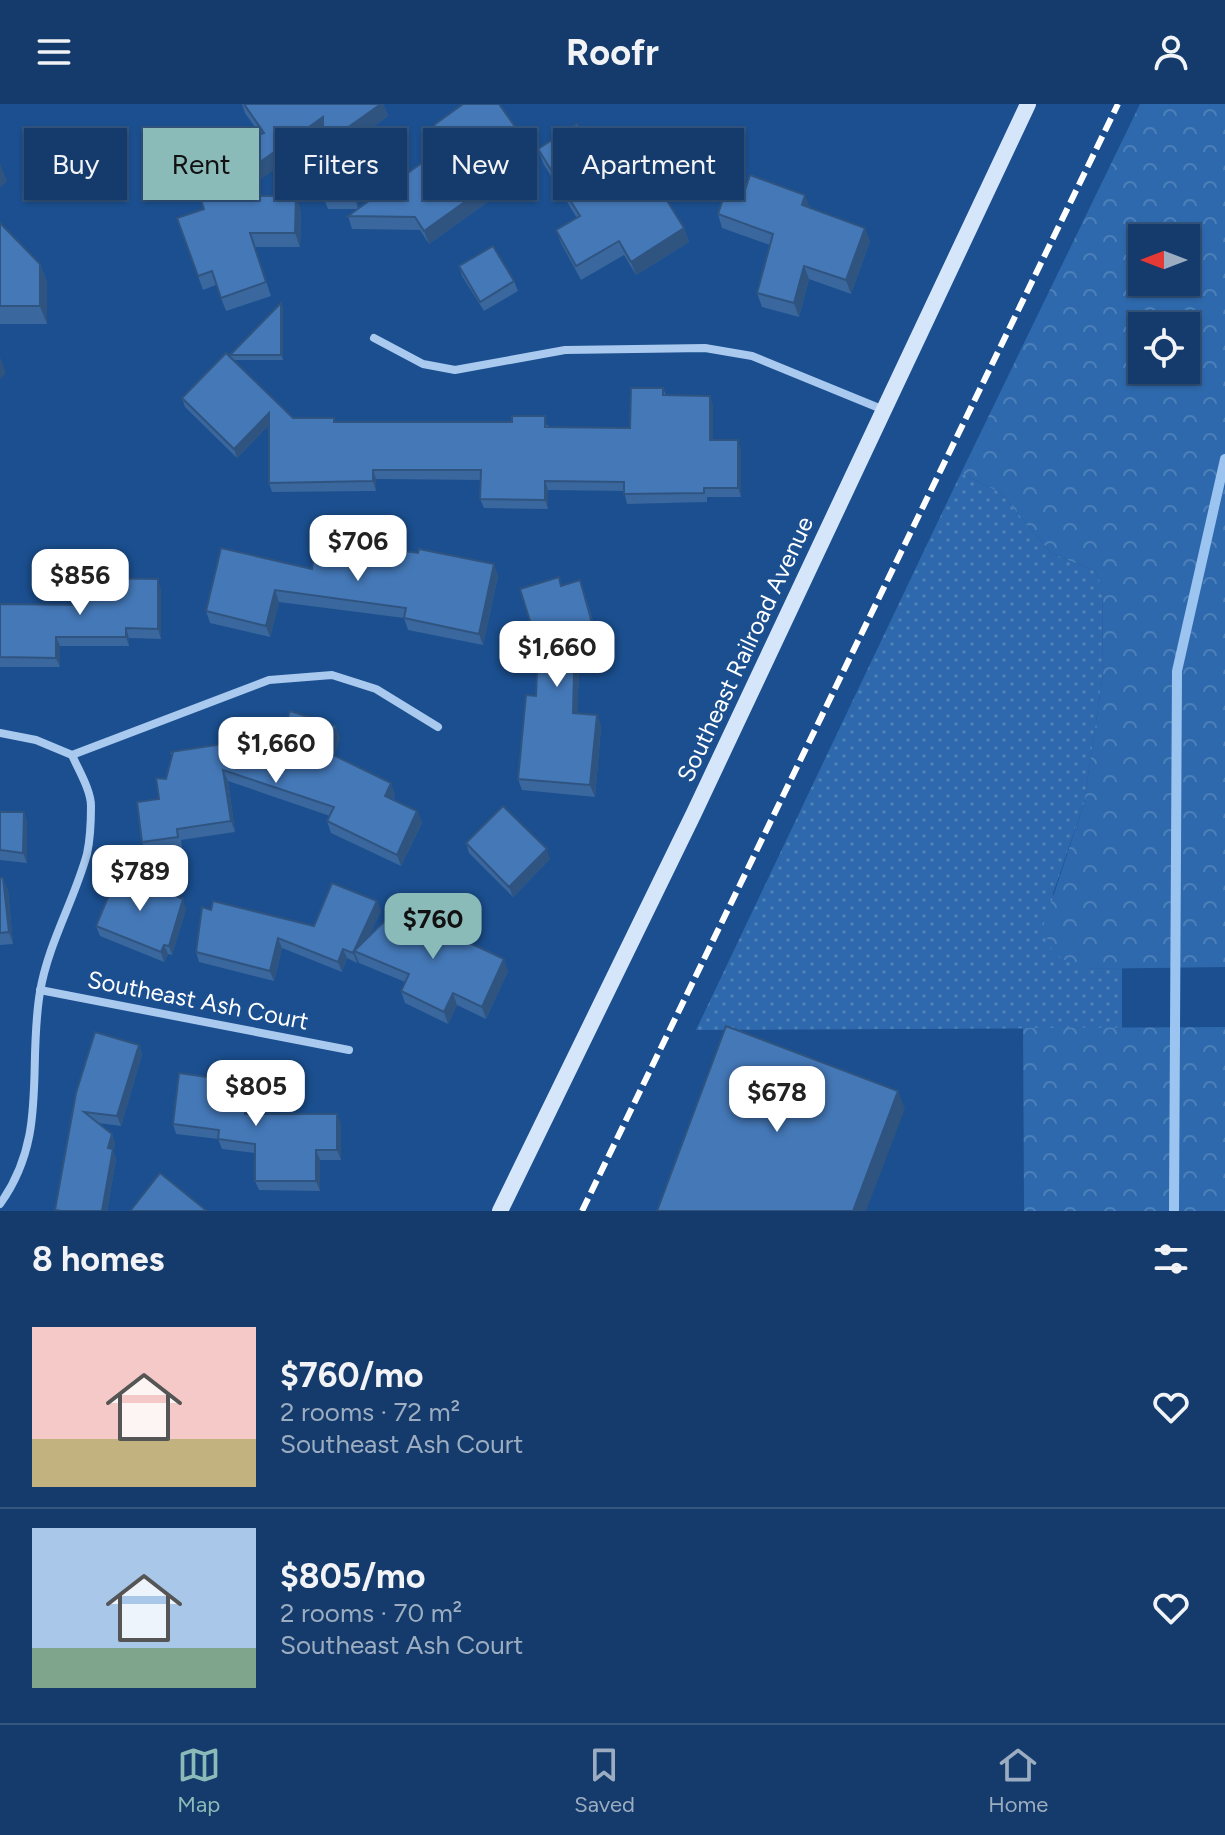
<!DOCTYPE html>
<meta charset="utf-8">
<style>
:root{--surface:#143b6b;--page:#214673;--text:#f1f3f6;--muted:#9dadc1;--line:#33557e;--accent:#8bbbb9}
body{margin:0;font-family:Figtree,sans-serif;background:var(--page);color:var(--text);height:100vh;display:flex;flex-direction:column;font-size:30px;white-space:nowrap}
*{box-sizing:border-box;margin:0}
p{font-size:26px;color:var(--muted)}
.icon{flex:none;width:44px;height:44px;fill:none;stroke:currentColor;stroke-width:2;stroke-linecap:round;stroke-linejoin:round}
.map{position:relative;height:1107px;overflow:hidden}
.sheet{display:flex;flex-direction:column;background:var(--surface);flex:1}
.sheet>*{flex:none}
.guide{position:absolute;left:24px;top:24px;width:800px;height:72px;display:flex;gap:16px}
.needle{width:52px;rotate:270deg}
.fabs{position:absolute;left:1128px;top:120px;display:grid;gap:16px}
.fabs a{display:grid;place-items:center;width:72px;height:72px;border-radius:0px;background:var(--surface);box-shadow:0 2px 6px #0004,0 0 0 2px var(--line);font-size:40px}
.price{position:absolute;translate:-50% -68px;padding:0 18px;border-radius:16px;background:#fff;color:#222;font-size:26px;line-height:52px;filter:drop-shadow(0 2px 4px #0008)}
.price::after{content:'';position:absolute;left:50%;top:48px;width:24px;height:18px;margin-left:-12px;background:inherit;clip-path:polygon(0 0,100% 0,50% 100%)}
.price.current{background:var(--accent);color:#111}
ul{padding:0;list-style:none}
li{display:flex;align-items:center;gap:24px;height:200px;padding:0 32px}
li+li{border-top:2px solid var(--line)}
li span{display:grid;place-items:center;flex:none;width:224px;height:160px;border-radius:0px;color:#555}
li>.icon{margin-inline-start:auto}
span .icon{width:96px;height:96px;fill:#fffc;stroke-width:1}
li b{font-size:34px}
h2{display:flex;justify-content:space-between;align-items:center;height:96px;padding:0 32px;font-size:34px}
.chip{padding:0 28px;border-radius:0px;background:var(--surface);box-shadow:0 2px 6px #0004,0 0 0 2px var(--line);font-size:28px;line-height:72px}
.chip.current{background:var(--accent);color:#111}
header{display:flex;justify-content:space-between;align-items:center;height:104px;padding:0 32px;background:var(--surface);font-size:36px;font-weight:700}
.dock{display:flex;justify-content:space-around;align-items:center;height:112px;border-top:2px solid var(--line);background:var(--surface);font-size:22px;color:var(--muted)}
.dock a{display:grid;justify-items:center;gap:4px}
.dock .current{color:var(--accent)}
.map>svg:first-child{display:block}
</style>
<header><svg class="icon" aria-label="menu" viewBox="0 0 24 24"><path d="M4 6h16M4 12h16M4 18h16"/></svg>Roofr<svg class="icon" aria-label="person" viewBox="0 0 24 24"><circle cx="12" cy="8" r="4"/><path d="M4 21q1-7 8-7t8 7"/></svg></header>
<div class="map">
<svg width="1225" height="1107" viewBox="0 0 1225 1107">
<defs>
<pattern id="green-dots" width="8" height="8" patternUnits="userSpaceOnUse" patternTransform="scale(2)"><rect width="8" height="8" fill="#2e69ad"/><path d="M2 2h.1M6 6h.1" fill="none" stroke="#4d80b9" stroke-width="1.8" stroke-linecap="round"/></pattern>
<pattern id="forest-crowns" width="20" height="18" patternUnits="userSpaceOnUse" patternTransform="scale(2)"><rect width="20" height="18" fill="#2e69ad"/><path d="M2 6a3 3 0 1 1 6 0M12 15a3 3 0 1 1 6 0" fill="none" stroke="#4d80b9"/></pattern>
</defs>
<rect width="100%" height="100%" fill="#1b4f8f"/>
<polygon fill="url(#green-dots)" points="961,369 1001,389 1051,449 1095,467 1102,481 1103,570 1084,699 1053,790 1080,865 1122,864 1122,924 696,926"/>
<g fill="url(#forest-crowns)" fill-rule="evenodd">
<path d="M1140,0H1225V863L1080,865L1053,849L1043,823L1084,699L1103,570L1102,481L1095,467L1051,449L1001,389L961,369ZM1142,134H1186V178H1142ZM1142,222H1186V266H1142Z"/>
<polygon points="1225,923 1225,1107 1024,1107 1023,924"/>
</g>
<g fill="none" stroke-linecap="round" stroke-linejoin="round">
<polyline stroke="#9cc4f0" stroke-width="10" points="1174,1107 1177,567 1225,355"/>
<g stroke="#a9c9ee" stroke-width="8">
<polyline points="374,234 423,260 455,266 565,246 705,244 752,252 884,306"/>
<path d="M0,629L36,636L72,651C78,665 91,686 91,702C91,717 90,736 87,750C74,797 48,840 40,888C27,964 49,1032 0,1100"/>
<polyline points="72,651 269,576 332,571 376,585 438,623"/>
<polyline points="40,886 349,946"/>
</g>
<polyline stroke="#d6e6fa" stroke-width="16" points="500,1107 694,709 1028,0"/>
<polyline stroke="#fff" stroke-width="6" stroke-dasharray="14 6" stroke-linecap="butt" points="582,1107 1118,0"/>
</g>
<g fill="#3a679d">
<polygon points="242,0 383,0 388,12 328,55 323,41 323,30 237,92 301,106 300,143 255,143 271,192 226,207 216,181 203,186 177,114 204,105 260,30 245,9"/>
<polygon points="434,21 528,47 484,77 492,95 429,140 420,126 352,125 348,112 358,105 328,105 324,95 355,62 358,72 358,104 445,42 439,34"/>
<polygon points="538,45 604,64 684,124 689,138 636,171 624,151 581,176 561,139 556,126 577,114 543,59"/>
<polygon points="744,89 810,104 870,137 851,190 809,175 799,213 762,203 757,189 770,141 722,124 718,110"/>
<polygon points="0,119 40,160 47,178 47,220 0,220"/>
<polygon points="459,162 514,177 518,187 484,207 462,172"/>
<polygon points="281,199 283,204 283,256 233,256 293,314 334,314 335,318 548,321 548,323 630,324 663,284 666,291 713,301 713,336 741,345 741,393 707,393 707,398 627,400 624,387 548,386 548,405 484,404 480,395 481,376 376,375 376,387 272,388 269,379 269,321 237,354 185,303 182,294 231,254 230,251"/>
<polygon points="312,465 498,472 483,541 408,526 404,514 279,498 270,533 210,519 206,507"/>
<polygon points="562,482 584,488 599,537 580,543 577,609 597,611 601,623 595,693 522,686 518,675 536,592 538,543"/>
<polygon points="161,485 161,535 129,534 129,542 60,542 60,563 0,563 0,500 86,501"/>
<polygon points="281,634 340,634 334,652 395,690 393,696 417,707 422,719 401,762 331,729 327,717 330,712 228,677 235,728 181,736 182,744 147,749 142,738 166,675 172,652 170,648"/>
<polygon points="0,708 24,708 27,718 27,759 0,756"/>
<polygon points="466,739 550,755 513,793 469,749"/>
<polygon points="0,774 8,786 13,840 0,841"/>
<polygon points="377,797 381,807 368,834 508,867 486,915 457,901 448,920 405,899 401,887 405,878 359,859 358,856 357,859 347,854 342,868 282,844 274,877 199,858 196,848 211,806 314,822"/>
<polygon points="186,805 172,851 168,850 164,858 100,832 96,822"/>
<polygon points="139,941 142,951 121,1022 98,1019 112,1030 115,1040 113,1047 116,1055 107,1107 56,1107 76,989"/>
<polygon points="249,979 252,989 250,1010 341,1020 341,1056 320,1056 320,1087 259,1086 255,1077 255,1049 222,1045 218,1035 176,1030 173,1020"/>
</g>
<g fill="#305480">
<polygon points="381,0 383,0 388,12 328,55 323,41"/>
<polygon points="323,13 328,27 218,106 213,92"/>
<polygon points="523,34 528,47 481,79 476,66"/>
<polygon points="0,59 7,77 0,84"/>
<polygon points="355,62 358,72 358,105 355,95"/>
<polygon points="487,82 492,95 429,140 424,127"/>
<polygon points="805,91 810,104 802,101"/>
<polygon points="296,92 301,106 300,143 295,129"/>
<polygon points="684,124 689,138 636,171 631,158"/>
<polygon points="865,124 870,137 851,190 846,176"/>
<polygon points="40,160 47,178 47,220 40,202"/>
<polygon points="804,162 809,175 799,213 794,199"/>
<polygon points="281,199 283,204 283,256 281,251"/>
<polygon points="0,253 6,269 0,275"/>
<polygon points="710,292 713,301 713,345 710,336"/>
<polygon points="269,309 272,318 237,354 234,345"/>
<polygon points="738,336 741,345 741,393 738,384"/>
<polygon points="373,366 376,375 376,387 373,377"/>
<polygon points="545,377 548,386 548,405 545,396"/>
<polygon points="494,460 498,472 483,541 479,530"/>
<polygon points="158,475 161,485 161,535 158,525"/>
<polygon points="275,486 279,498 270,533 266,522"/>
<polygon points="126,524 129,534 129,542 126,533"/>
<polygon points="575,531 580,543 577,621 573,609"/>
<polygon points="56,533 60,542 60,563 56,554"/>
<polygon points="597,611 601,623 595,693 590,681"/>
<polygon points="336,622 340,634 331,660 327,648"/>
<polygon points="223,666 228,677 235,728 231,717"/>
<polygon points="391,679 395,690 389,703 385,692"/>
<polygon points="417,707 422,719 401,762 397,751"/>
<polygon points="24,708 27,718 27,759 23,749"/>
<polygon points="547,745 550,755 513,793 509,783"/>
<polygon points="3,774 8,786 13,840 9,828"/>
<polygon points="183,795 186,805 172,851 169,842"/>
<polygon points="377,797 381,807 361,850 354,847 358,856 357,859 353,849"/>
<polygon points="278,834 282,844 274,877 270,867"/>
<polygon points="164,841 168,850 164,858 161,848"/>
<polygon points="343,845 347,854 342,868 338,858"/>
<polygon points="504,855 508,867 486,915 482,903"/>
<polygon points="453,889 457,901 448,920 444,908"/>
<polygon points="139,941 142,951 121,1022 117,1012"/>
<polygon points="249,979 252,989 248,1020 245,1010"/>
<polygon points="898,987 905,1005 866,1107 853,1107"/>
<polygon points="337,1010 341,1020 341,1056 337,1046"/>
<polygon points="112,1030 115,1040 113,1047 116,1055 107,1107 102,1107 108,1044"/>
<polygon points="316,1046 320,1056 320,1087 316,1077"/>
</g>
<g fill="#4478b7" stroke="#305480" stroke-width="2">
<polygon points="244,0 381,0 323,41 323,13 213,92 296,92 295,129 250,129 266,178 221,194 212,167 198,172 177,114 204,105 188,56 264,29"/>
<polygon points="463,0 499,0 523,34 476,66 487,82 424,127 415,113 348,112 448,40 434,21"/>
<polygon points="577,20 604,64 635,45 684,124 631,158 619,137 576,162 556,126 580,112 538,45"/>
<rect x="324" y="62" width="31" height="33"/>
<polygon points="750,71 805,91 802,101 865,124 846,176 804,162 794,199 757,189 773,130 718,110 727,83 744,89"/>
<polygon points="0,119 40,160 40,202 0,202"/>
<polygon points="493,142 514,177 480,198 459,162"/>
<polygon points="281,199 281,251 230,251"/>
<polygon points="226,249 293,314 334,314 334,318 512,318 512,312 545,312 545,323 630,324 631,284 663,284 663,291 710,292 710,336 738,336 738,384 704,384 704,389 624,390 624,378 545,377 545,396 480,395 481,366 373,366 373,377 269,379 269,309 234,345 182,294"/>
<polygon points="316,436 418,449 419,445 494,460 479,530 404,514 406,504 275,486 266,522 206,507 221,444 312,465"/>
<polygon points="559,473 561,482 580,476 594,526 575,531 573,609 597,611 590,681 518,675 526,591 536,592 538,543 520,485"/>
<polygon points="86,474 158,475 158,525 126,524 126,533 56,533 56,554 0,553 0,500 86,501"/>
<polygon points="290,607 336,622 327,648 391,679 385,692 417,707 397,751 327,717 334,703 223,666 231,717 177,725 178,733 142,738 137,698 159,695 156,674 166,675 173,648 170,648 256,635 259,626 281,634"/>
<polygon points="503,702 547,745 509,783 466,739"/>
<polygon points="0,708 24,708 23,749 0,746"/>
<polygon points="118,769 183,795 169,842 164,841 161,848 96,822"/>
<polygon points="0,774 3,774 9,828 0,829"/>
<polygon points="332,779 377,797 353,849 343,845 338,858 278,834 270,867 196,848 202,803 211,806 213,797 314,822"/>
<polygon points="397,805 504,855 482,903 453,889 444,908 401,887 409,870 354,847"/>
<polygon points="726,922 898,987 853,1107 657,1107"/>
<polygon points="95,928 139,941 117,1012 84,1008 112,1030 108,1044 113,1045 102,1107 62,1107 55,1106 76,989"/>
<polygon points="179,969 249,979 245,1010 337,1010 337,1046 316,1046 316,1077 255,1077 255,1040 218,1035 219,1026 173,1020"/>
<polygon points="160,1069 207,1107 132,1107 131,1106"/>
</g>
<g text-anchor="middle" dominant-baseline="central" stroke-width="8" stroke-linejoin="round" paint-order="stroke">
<g font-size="24" fill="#fff" stroke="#1b4f8f">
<text transform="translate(745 545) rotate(-65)">Southeast Railroad Avenue</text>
<text transform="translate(198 896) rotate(11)">Southeast Ash Court</text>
</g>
</g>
</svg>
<div class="fabs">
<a><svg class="needle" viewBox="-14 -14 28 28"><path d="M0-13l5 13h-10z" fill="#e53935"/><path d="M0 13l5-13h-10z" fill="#9dadc1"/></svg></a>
<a><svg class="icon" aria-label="locate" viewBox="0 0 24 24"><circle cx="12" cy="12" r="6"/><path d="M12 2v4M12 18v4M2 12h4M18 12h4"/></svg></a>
</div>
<b class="price" style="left:358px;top:479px">$706</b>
<b class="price" style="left:80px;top:513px">$856</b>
<b class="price" style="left:557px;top:585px">$1,660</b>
<b class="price" style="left:276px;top:681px">$1,660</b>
<b class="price" style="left:140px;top:809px">$789</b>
<b class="price current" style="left:433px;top:857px">$760</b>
<b class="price" style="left:256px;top:1024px">$805</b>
<b class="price" style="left:777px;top:1030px">$678</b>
<div class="guide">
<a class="chip">Buy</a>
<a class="chip current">Rent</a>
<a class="chip">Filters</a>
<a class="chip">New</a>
<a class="chip">Apartment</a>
</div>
</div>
<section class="sheet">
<h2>8 homes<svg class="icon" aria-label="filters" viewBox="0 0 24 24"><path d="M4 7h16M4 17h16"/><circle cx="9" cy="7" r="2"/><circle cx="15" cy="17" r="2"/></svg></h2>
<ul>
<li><span style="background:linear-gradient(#f6c9c9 70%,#c2b280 0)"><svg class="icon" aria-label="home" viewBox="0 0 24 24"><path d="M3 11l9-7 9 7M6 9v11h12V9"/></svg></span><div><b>$760/mo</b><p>2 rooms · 72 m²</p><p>Southeast Ash Court</p></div><svg class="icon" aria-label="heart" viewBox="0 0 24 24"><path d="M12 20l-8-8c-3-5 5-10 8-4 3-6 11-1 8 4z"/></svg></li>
<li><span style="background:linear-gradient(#a9c7e8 75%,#7fa58c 0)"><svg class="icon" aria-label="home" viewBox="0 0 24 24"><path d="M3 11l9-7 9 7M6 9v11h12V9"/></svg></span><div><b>$805/mo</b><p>2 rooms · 70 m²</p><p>Southeast Ash Court</p></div><svg class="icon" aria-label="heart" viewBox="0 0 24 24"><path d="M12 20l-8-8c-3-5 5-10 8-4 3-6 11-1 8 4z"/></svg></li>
</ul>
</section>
<nav class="dock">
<a class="current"><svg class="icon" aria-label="map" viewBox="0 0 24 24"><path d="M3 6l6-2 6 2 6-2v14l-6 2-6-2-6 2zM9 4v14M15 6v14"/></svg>Map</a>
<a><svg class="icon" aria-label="saved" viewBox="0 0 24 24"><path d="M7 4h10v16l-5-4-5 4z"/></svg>Saved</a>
<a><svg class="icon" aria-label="home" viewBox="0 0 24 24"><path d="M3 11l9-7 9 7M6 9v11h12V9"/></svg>Home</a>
</nav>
